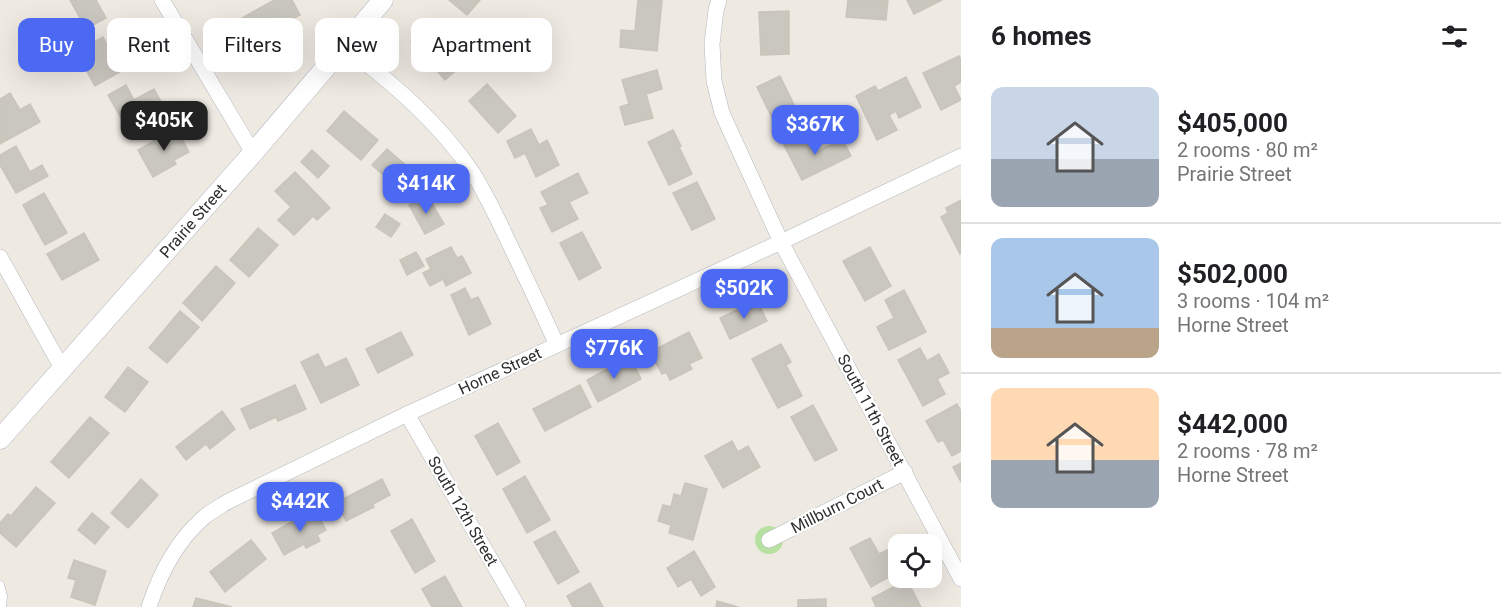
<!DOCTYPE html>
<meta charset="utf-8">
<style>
:root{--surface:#fff;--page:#f2f2f2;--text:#202124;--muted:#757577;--line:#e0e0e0;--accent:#4b69f2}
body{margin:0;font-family:Roboto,sans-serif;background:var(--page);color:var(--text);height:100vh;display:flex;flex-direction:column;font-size:22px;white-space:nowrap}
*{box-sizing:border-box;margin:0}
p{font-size:20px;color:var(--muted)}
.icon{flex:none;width:33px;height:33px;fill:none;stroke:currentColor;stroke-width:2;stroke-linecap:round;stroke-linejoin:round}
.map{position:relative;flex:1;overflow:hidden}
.sheet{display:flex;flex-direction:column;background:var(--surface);width:540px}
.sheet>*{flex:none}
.top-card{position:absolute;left:18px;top:18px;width:570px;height:54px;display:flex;gap:12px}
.fabs{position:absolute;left:888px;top:534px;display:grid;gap:12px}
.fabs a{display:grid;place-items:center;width:54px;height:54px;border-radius:12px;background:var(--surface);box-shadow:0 6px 24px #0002;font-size:30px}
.price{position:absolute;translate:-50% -51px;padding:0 14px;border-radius:12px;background:var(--accent);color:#fff;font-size:20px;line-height:39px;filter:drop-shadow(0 2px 3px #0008)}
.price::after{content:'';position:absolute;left:50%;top:36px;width:18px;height:14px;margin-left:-9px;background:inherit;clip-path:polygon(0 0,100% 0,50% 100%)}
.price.active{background:#222;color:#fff}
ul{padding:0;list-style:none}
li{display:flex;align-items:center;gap:18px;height:150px;padding:0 30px}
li+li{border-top:2px solid var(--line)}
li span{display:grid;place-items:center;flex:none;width:168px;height:120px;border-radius:12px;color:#555}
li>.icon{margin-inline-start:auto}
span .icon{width:72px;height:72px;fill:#fffc;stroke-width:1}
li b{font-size:26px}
h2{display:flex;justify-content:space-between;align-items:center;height:72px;padding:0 30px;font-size:26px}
.chip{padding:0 21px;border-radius:12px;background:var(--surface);box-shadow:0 6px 24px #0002;font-size:21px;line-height:54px}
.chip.active{background:var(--accent);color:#fff}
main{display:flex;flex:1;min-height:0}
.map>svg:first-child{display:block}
</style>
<main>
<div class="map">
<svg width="961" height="607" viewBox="0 0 961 607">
<rect width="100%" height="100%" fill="#eee9e1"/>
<circle fill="#b7e1a1" cx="769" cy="540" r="14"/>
<g fill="#cac7bf" stroke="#cac5bb" stroke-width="1.5">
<polygon points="70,0 96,0 106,18 86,29"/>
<polygon points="274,0 292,0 300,15 261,36 269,51 248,63 228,26"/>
<polygon points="449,0 480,0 467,15"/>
<polygon points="638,0 662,0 657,51 620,47 621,30 635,31"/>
<polygon points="848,0 888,0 886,20 846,17"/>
<polygon points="907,0 942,0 914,14"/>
<polygon points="789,11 789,54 761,55 759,12"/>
<polygon points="434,21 468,60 445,80 411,41"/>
<polygon points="103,37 111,53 129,44 139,61 95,86 76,52"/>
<polygon points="959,56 961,60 961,82 954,86 961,100 941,110 923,73"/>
<polygon points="657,70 662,89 646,94 653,118 625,125 620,107 629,104 622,80"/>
<polygon points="780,76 800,117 777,128 757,87"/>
<polygon points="906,77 921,107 899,118 896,111 889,115 897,130 877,140 856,96 875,86 878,91"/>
<polygon points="487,84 516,116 498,133 469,101"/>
<polygon points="126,85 134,100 154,89 165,109 128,130 108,95"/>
<polygon points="10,93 20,110 30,104 40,122 0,144 0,99"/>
<polygon points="344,111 378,140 361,160 327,131"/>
<polygon points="176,128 189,152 174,160 176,164 153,177 138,150"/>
<polygon points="531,129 539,145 547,140 559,165 536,177 525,153 515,158 507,141"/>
<polygon points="673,130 681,146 679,147 692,174 669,185 648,142"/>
<polygon points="805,134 814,153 842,139 851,156 802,180 784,145"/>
<polygon points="16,146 30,172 42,165 48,176 16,193 0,165 0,155"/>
<polygon points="387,149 408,167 393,184 372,165"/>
<polygon points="312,150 329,166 318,178 301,162"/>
<polygon points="295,172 330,208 317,220 313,216 294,235 278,220 291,207 275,191"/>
<polygon points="578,173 588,193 569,202 578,219 552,232 540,208 548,205 541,192"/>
<polygon points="697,182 715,219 692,230 673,193"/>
<polygon points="44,193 67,233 45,245 23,205"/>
<polygon points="427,195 444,224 425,234 409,205"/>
<polygon points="961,200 961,253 960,254 941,217 948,213 946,208"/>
<polygon points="385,214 400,224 391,237 376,227"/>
<polygon points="258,228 278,245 249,277 230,260"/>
<polygon points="582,232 601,268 579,280 560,243"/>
<polygon points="84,233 99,260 62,280 47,254"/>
<polygon points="451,247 457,258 462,256 471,273 446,286 443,279 430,286 423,273 431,269 426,259"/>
<polygon points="870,247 891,286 865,301 843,261"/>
<polygon points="416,252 424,266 407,275 400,260"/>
<polygon points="216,266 235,283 202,321 183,303"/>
<polygon points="465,288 471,300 478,297 491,324 469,335 451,295"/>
<polygon points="904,290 926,332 889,350 877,327 894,318 885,300"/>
<polygon points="757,300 767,321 730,339 720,318"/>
<polygon points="180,311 199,327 167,363 149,348"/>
<polygon points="401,332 413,355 378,373 366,349"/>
<polygon points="689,332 702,358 689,364 692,369 670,380 666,372 662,374 650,352"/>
<polygon points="781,344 791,362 786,365 802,396 778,408 752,359"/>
<polygon points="920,348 927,361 939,354 949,373 937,379 945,394 923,406 898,360"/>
<polygon points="318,354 325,368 346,358 359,385 321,403 301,362"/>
<polygon points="630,357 641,379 598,402 587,380"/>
<polygon points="128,367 148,382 125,412 105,397"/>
<polygon points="295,385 306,409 278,421 276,417 250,429 241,409"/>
<polygon points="580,385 591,407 545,431 533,409"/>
<polygon points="957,404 961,411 961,451 952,456 943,440 938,442 926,421"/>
<polygon points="813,405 837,450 815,461 791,417"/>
<polygon points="222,411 235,429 210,449 206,444 186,460 176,447"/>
<polygon points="90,417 109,433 69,478 51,462"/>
<polygon points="498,423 520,462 497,475 475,436"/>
<polygon points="732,441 738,452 748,446 760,467 723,488 705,456"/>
<polygon points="961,463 961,482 953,467"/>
<polygon points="525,476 550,520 527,533 503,489"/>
<polygon points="141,479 158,495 128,528 111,513"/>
<polygon points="382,479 390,495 373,504 374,507 346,521 337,502"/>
<polygon points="685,483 707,489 693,540 669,533 671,525 658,521 663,505 671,507 674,494 681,496"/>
<polygon points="36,487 55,503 16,547 0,533 0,523 8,514 11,516"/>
<polygon points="314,509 326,530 317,535 320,541 306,548 304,544 284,555 272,533"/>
<polygon points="92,513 109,527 95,544 78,530"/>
<polygon points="412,519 435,561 415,573 391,531"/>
<polygon points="555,531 579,572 558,584 534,542"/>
<polygon points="870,538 879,554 891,548 898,562 898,572 871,587 850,548"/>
<polygon points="251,540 266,559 225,592 210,572"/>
<polygon points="694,551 715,587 701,596 691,579 678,587 667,568"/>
<polygon points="74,560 106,571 95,605 71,597 76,580 68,578"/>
<polygon points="445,576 462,607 432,607 422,589"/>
<polygon points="907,580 921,607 876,607 872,598"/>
<polygon points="590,583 603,607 573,607 567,596"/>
<polygon points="196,598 232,607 193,607"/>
<polygon points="826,599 826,607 798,607 798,600"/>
<polygon points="717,601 738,607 716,607"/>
</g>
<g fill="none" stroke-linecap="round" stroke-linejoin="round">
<defs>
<polyline id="service" points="0,585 3,596 2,607"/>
<g id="minor">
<polyline points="162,0 253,153"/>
<polyline points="719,0 716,10 712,44 714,81 722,113 781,242 961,579"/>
<path d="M344,46C391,82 439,122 472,172C487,195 498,220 510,245C526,278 542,312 557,345"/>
<polyline points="0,257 62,368"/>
<polyline points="407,414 518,607"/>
<polyline points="769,540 905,472"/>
<path d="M149,607C160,573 176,542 203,518C210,512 219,507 227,502L407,414L781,242L961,156"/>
</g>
<polyline id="tertiary" points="0,439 253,153 383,0"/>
</defs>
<use href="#service" stroke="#b5b7c0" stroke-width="9"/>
<use href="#minor" stroke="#b5b7c0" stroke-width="16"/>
<use href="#tertiary" stroke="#b5b7c0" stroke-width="21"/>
<use href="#service" stroke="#fff" stroke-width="8"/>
<use href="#minor" stroke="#fff" stroke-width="15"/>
<use href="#tertiary" stroke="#fff" stroke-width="20"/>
</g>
<g text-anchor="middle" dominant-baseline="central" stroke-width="4.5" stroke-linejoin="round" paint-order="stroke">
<g font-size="16" fill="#2e2e2e" stroke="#fff">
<text transform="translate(193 221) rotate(-49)">Prairie Street</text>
<text transform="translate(500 371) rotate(-25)">Horne Street</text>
<text transform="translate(871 410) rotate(62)">South 11th Street</text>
<text transform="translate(837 506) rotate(-27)">Millburn Court</text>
<text transform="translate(463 511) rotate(60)">South 12th Street</text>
</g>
</g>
</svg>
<div class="fabs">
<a><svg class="icon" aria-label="locate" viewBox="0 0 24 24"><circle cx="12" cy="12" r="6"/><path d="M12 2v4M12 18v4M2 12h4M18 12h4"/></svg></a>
</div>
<b class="price active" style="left:164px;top:152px">$405K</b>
<b class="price" style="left:815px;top:156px">$367K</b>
<b class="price" style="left:426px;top:215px">$414K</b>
<b class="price" style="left:744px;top:320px">$502K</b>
<b class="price" style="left:614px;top:380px">$776K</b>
<b class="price" style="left:300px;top:533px">$442K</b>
<div class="top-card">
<a class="chip active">Buy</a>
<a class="chip">Rent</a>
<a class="chip">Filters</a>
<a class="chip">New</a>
<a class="chip">Apartment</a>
</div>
</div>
<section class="sheet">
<h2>6 homes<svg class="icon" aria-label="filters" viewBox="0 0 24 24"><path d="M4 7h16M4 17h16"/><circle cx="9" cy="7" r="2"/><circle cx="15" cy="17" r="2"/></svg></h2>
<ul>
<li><span style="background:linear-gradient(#c9d6e8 60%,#9aa5b1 0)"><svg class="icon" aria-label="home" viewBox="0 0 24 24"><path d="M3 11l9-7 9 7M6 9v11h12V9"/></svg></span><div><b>$405,000</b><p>2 rooms · 80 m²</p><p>Prairie Street</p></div></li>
<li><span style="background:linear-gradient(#a9c7e8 75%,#b9a48a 0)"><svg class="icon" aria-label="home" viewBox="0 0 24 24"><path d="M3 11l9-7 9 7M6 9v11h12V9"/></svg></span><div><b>$502,000</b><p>3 rooms · 104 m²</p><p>Horne Street</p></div></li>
<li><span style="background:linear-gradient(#ffd9b3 60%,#9aa5b1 0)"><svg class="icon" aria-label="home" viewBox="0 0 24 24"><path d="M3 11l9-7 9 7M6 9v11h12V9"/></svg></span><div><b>$442,000</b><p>2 rooms · 78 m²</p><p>Horne Street</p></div></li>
</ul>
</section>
</main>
